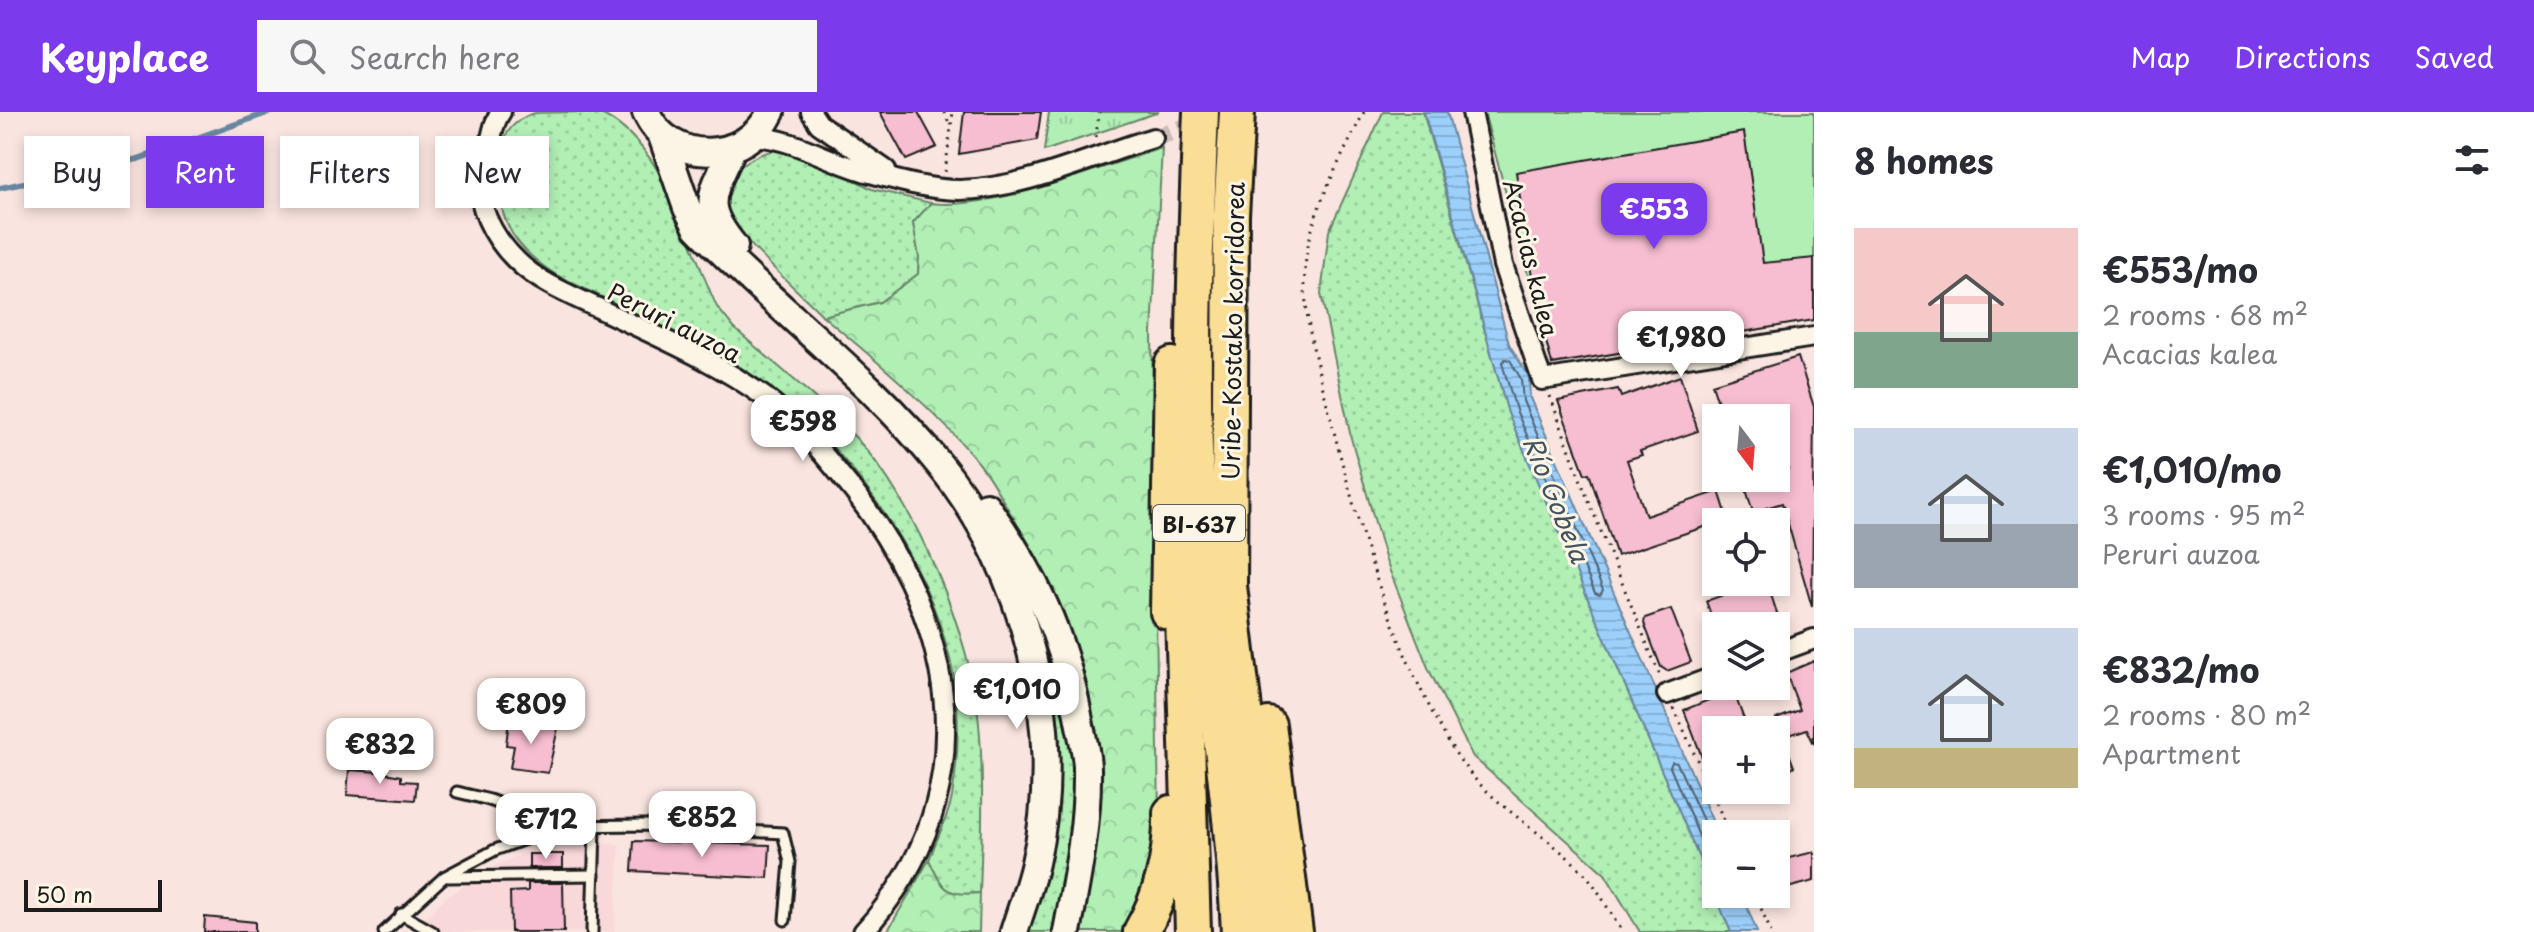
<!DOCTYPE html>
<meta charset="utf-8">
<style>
:root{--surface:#fff;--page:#f7f7f7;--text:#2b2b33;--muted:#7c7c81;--accent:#7c3aed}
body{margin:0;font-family:"Playpen Sans",sans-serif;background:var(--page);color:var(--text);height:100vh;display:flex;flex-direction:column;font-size:30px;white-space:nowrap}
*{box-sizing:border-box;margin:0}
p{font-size:26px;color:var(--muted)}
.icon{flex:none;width:44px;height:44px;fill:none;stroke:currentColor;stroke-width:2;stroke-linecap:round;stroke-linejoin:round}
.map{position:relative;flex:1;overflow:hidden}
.drawer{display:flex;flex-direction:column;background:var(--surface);width:720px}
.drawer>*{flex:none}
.hud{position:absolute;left:24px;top:24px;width:760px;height:72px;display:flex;gap:16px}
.needle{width:52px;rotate:164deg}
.fabs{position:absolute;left:1702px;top:292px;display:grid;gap:16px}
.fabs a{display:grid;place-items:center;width:88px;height:88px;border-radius:0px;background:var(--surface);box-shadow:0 4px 12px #0003;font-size:40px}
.scale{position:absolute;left:24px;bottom:20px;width:138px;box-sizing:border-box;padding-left:8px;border:4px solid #1c1c1c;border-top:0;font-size:22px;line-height:28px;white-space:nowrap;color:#1c1c1c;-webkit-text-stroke:6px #fcf5e5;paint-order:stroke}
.price{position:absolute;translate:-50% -68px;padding:0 18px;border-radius:16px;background:#fff;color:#222;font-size:26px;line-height:52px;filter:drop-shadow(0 2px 4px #0008)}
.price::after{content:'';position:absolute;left:50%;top:48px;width:24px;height:18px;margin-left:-12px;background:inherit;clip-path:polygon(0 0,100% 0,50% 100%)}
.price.selected{background:var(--accent);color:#fff}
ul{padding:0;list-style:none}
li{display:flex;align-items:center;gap:24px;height:200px;padding:0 40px}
li span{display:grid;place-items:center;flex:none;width:224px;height:160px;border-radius:0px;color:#555}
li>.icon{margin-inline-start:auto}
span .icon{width:96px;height:96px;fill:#fffc;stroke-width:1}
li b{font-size:34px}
h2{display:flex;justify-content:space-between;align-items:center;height:96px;padding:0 40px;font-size:34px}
.pill{padding:0 28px;border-radius:0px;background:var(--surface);box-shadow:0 4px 12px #0003;font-size:28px;line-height:72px}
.pill.selected{background:var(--accent);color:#fff}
header{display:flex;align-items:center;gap:48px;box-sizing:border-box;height:112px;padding:0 40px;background:var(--accent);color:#fff}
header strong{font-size:38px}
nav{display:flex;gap:44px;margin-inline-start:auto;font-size:28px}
.search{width:560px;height:72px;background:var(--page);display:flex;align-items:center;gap:20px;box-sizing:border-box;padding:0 28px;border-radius:0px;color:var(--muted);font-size:30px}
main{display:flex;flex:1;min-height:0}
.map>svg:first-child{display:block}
</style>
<header>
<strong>Keyplace</strong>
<div class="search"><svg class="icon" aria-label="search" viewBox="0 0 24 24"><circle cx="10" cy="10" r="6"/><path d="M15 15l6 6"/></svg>Search here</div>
<nav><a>Map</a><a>Directions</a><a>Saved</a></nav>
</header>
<main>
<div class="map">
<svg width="1814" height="820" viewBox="0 0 1814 820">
<defs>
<pattern id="grass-dots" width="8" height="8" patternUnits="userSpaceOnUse" patternTransform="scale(2)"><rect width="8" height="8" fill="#b1efb5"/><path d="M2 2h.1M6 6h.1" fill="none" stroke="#98cc9b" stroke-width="1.8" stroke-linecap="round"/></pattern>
<pattern id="forest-crowns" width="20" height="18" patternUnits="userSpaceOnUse" patternTransform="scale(2)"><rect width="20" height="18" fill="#b1efb5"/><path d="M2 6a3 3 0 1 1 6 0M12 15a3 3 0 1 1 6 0" fill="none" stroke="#98cc9b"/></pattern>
<pattern id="park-tufts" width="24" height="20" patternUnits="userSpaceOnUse" patternTransform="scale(2)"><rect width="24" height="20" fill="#b1efb5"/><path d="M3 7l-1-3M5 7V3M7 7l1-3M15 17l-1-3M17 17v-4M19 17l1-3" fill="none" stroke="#98cc9b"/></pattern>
<pattern id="water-rules" width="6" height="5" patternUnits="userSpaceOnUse" patternTransform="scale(2)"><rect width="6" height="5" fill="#9ccffa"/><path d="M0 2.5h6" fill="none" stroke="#86b1d6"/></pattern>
</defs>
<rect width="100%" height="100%" fill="#fae4df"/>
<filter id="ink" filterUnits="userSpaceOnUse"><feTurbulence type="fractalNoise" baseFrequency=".0125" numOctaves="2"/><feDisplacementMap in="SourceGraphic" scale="16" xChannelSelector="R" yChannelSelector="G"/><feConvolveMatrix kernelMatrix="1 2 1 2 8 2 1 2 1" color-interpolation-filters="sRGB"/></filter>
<g filter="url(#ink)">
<polygon fill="#f9d8da" points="584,729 620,733 614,820 412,820 445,786 495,754 526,740"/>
<g fill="url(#grass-dots)" stroke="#668668" stroke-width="2">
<path d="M597,0C666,30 687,131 717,195L734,216C774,252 819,286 856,326C915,389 972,525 979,612C984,666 982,726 980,781C946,785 943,777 929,748C936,728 948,706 952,685C959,641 961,591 950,547C925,443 848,333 762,271C699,227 627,198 558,164C540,153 525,141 513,123C492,89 485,14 535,1C554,0 578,0 597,0Z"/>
<polygon points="1383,0 1423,0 1508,301 1731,820 1640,820 1605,762 1473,645 1429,558 1386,449 1351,326 1321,182 1329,119"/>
<path d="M775,38L826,53L872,77L931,91L913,111L919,145L918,162L880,190L823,204C803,183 732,121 726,98C716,65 748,44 775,38Z"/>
<polygon points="1016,457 1048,515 1080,653 1059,820 1028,820 1047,740"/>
</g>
<g fill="url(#forest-crowns)" stroke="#668668" stroke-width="2">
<path d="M1162,36L1152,221L1159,708L1151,768L1130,820H1081C1114,666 1100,541 1014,407C1002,388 992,367 978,350C933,296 877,249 823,204L880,190L918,162L919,145L913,111L931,91C992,99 1100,55 1162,36Z"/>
<path d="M929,748C943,777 946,785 980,781L979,820H887Z"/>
</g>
<polygon fill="url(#park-tufts)" stroke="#668668" stroke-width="2" points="1049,0 1159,0 1044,39"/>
<polygon fill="#b1efb5" stroke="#668668" stroke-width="2" points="1484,0 1814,0 1814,208 1552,252"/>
<polygon fill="url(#water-rules)" stroke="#6987a1" stroke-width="2" points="1424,0 1447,0 1509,232 1529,265 1530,286 1718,722 1716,782 1742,782 1757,820 1731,820 1508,301"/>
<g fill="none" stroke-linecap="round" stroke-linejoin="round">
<g stroke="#4f6475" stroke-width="2">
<polygon points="1505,247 1510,248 1521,267 1523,289 1603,478 1600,483 1595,481 1516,298 1502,251"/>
<polyline points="1716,729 1710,724 1677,651 1672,650 1670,655 1716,764"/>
</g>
<polyline stroke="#6987a1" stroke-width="6" points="0,76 138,47 270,0"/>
</g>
<g fill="#f7bdd0" stroke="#1c1c1c" stroke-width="2">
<polygon points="880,0 918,0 937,35 906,48"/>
<polygon points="964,0 1041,0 1037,28 959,42"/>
<polygon points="1744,20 1763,151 1814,146 1814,208 1552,252 1536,191 1516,60"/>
<polygon points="1798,245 1814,295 1812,495 1782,391 1753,400 1744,371 1776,366 1776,361 1788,357 1776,321 1776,306 1771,306 1768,297 1739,306 1723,306 1712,272"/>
<polygon points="1680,264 1698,319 1640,339 1642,343 1627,348 1646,404 1719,379 1728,407 1617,444 1589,361 1585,362 1558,289 1618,277 1621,285"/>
<polygon points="1760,470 1767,470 1781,514 1715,514 1706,489"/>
<polygon points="1671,497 1691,550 1667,559 1661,555 1644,511 1645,506"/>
<polygon points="1814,549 1814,632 1807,617 1783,625 1794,655 1776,661 1776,607 1800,598 1786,561"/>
<polygon points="1733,578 1748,618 1716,618 1715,679 1684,598"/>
<polygon points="509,608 558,616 548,661 510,656 514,634 506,633"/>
<polygon points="349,658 380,660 401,664 401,669 417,670 415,688 347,683"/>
<polygon points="634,729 770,733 768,766 632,759"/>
<polygon points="1814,740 1814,769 1776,779 1776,749"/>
<rect x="529" y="742" width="34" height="14"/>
<polygon points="528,771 563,771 564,820 511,820 510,780 528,779"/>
<polygon points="205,805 255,810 255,820 204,820"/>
</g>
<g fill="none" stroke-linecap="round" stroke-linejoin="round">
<polyline stroke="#cebcb8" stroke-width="18" stroke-dasharray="18 9" stroke-linecap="butt" points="1153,26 1234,0"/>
<defs>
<g id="lane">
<path d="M457,680C495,690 512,688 531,725"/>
<polyline points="448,765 594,763"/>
<polyline points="401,802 433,820"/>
<polyline points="384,820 444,765 495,738 561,714 644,713 783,721 790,750 785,808"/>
<polyline points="592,820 595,714"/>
</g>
<g id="street">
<path d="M501,0C493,11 493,21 489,34C487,42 483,49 481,57C473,90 494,127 517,149C539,171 573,184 600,197C656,224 716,249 766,286C792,306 817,334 838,360C954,497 995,676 863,820"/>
<polyline points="811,0 819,12 886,58"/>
<polyline points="1472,0 1503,153 1542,268 1814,225"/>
<path d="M754,24C797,28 823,47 863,59C892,67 928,78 959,78C1024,77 1091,45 1153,26"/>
<polyline points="1776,541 1814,527"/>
<polyline points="1667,582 1716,564"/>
</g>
<g id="secondary">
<path d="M646,0C670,54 746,52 771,0"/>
<path d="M662,24L687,96L697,115C775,196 868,264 939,352C1025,457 1067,617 1035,751C1030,774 1021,797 1014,820"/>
<path d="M732,37C713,82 699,91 734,134"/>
<path d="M986,394C1034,461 1063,522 1078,603C1081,621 1087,640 1087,657C1088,712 1077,766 1067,820"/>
</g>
<g id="highway">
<path d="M1201,0C1195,145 1189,290 1200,435C1210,563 1233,692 1239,820"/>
<polyline points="1237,0 1231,103 1229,474 1271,820"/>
<polyline points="1182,471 1193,820"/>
<polyline points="1168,500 1172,253"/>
<polyline points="1268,613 1295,820"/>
<path d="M1141,820C1162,783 1172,743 1171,701"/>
</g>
</defs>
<use href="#lane" stroke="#1c1c1c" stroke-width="15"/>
<use href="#street" stroke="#1c1c1c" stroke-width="24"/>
<use href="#secondary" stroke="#1c1c1c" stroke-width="32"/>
<use href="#highway" stroke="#1c1c1c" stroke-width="40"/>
<g stroke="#1c1c1c" stroke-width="3" stroke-dasharray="2 6" stroke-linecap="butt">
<polyline points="944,0 949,11"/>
<path d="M1364,0C1341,47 1313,94 1306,146C1300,196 1317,252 1329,300C1359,418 1393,542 1458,645C1489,693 1545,720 1583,760C1600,777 1608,800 1623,820"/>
<polyline points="1096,25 1099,0"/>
<polyline points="945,60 953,0"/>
<polyline points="1550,284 1585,380 1660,564"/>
<polyline points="1674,596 1730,722"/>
<polyline points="1755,782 1771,820"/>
</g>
<use href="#lane" stroke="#fcf5e5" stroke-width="9"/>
<use href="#street" stroke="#fcf5e5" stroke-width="18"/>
<use href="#secondary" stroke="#fcf5e5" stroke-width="26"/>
<use href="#highway" stroke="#fbde96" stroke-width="34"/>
</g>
</g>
<g text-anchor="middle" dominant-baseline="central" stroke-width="6" stroke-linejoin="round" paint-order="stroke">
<rect fill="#fcf5e5" stroke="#5f5d58" stroke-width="2" x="1153" y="393" width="92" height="36" rx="6"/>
<g font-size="22" font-weight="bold" fill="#1c1c1c">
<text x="1199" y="411">BI-637</text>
</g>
<g font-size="24" fill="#1c1c1c" stroke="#fcf5e5">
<text transform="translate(1532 146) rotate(76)">Acacias kalea</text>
<text transform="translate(675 210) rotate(27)">Peruri auzoa</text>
<text transform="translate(1232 219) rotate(-89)">Uribe-Kostako korridorea</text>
</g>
<g font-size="26" font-style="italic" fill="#42525f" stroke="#fcf5e5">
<text transform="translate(1557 387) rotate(68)">Río Gobela</text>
</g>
</g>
</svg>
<div class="fabs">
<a><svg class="needle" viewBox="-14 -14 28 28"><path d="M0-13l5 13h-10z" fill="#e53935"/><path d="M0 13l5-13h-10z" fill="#7c7c81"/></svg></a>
<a><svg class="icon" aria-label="locate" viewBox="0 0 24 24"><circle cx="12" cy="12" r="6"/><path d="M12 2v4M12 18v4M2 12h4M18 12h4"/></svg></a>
<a><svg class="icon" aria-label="layers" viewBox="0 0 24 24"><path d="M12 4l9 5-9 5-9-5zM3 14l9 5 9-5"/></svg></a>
<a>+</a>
<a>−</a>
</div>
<div class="scale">50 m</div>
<b class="price selected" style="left:1654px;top:139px">€553</b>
<b class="price" style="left:1681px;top:267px">€1,980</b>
<b class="price" style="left:803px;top:351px">€598</b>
<b class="price" style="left:1017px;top:619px">€1,010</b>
<b class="price" style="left:531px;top:634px">€809</b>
<b class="price" style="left:380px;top:674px">€832</b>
<b class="price" style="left:702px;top:747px">€852</b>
<b class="price" style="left:546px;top:749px">€712</b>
<div class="hud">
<a class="pill">Buy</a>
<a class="pill selected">Rent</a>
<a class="pill">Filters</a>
<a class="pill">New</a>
</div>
</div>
<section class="drawer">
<h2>8 homes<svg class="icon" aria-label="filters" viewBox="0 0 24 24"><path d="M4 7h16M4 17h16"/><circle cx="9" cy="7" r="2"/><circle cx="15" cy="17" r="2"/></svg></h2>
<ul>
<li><span style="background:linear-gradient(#f6c9c9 65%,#7fa58c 0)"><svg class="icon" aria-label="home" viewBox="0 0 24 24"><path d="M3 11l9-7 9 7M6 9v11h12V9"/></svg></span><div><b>€553/mo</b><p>2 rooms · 68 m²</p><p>Acacias kalea</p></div></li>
<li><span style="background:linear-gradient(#c9d6e8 60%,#9aa5b1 0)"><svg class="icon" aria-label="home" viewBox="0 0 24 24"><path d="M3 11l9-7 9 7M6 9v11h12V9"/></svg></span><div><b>€1,010/mo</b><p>3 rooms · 95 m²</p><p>Peruri auzoa</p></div></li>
<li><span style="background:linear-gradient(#c9d6e8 75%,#c2b280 0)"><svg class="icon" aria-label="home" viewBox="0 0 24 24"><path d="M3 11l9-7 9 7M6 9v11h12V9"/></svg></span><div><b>€832/mo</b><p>2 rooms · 80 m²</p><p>Apartment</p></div></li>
</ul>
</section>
</main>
